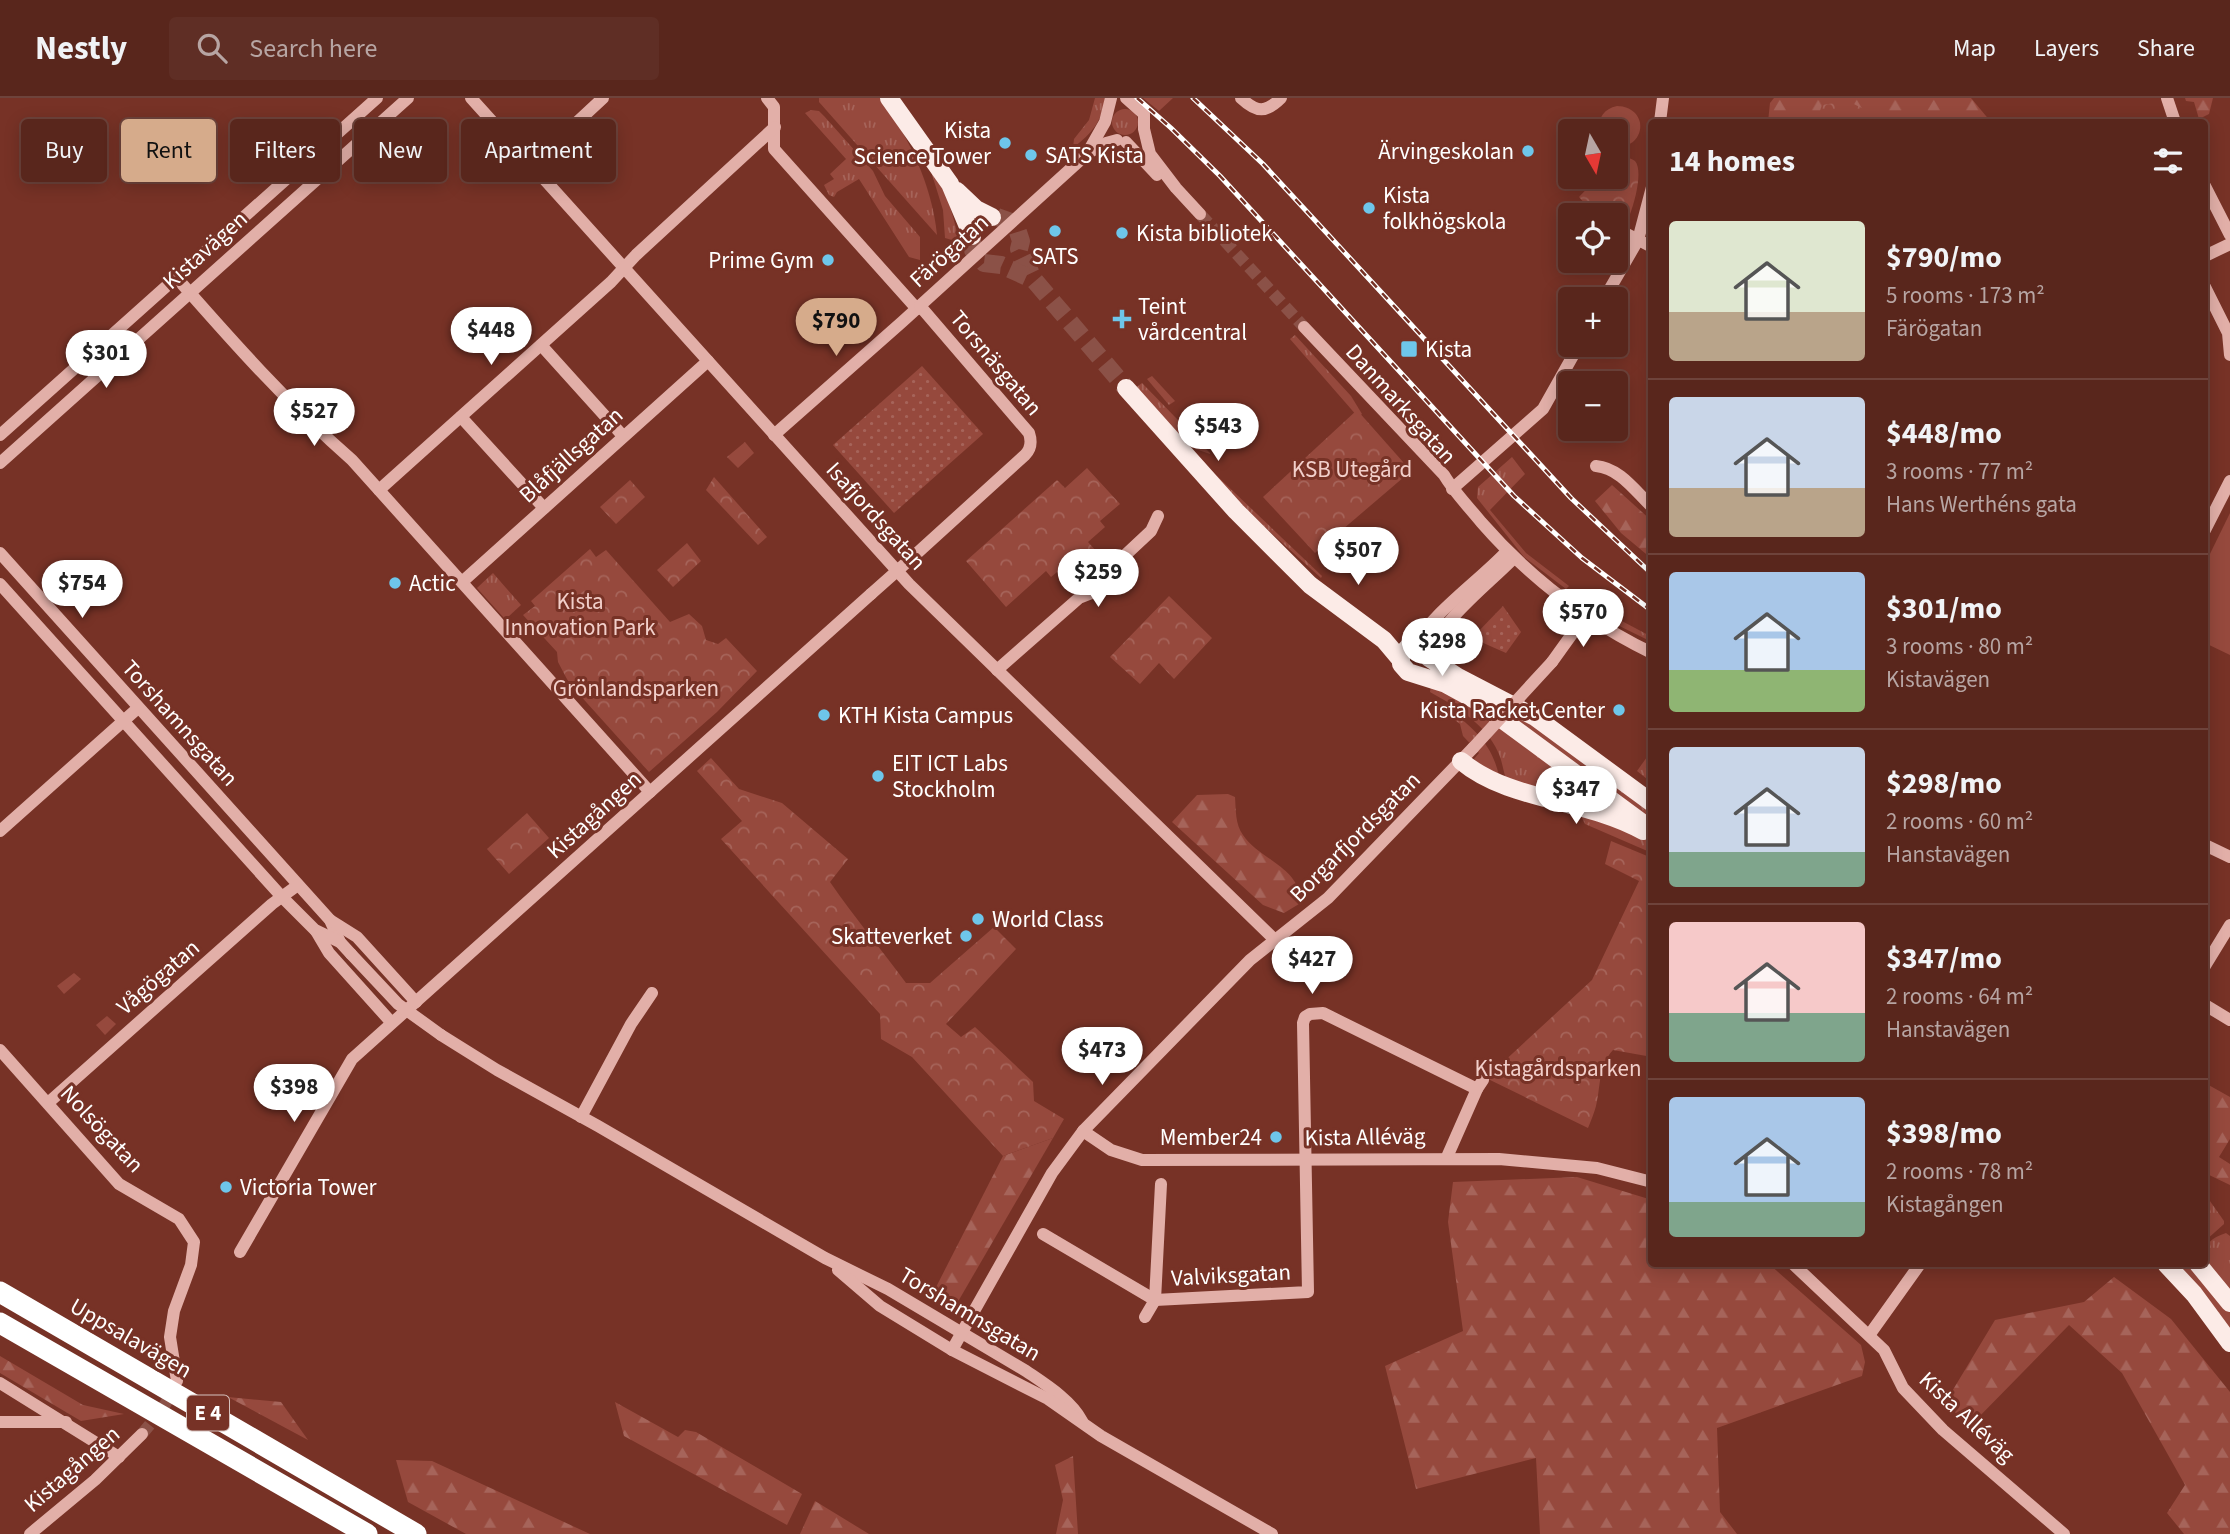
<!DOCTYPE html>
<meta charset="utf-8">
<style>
:root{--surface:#59261c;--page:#5f2e25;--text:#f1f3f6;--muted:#b7a5a3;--line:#6e433b;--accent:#d6ab8b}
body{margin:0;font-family:"Source Sans 3",sans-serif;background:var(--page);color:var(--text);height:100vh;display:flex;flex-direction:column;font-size:26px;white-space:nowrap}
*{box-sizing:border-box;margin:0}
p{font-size:23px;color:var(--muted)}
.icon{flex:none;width:38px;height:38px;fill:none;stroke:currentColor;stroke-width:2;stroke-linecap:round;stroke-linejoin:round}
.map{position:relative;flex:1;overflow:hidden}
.side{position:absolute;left:1648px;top:21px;width:560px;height:1148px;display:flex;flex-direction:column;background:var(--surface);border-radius:7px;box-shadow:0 4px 18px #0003,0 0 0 2px var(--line)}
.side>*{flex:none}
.hud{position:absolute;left:21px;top:21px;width:665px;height:63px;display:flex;gap:14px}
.needle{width:46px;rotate:171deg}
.tools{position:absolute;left:1558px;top:21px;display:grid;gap:14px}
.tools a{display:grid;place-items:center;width:70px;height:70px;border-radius:7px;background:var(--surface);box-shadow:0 4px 18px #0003,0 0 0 2px var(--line);font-size:35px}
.price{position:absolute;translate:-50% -60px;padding:0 16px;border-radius:24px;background:#fff;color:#222;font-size:23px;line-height:46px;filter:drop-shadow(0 2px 4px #0008)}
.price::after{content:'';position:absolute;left:50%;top:42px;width:21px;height:16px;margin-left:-10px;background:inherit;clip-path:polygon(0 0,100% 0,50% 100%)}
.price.current{background:var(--accent);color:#111}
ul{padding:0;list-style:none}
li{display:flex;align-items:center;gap:21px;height:175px;padding:0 21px}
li+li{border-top:2px solid var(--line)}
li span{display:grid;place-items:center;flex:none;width:196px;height:140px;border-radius:7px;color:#555}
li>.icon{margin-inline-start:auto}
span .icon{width:84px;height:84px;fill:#fffc;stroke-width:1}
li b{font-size:30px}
h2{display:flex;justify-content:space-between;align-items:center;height:84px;padding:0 21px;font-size:30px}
.tag{padding:0 24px;border-radius:7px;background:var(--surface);box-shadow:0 4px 18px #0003,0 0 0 2px var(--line);font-size:24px;line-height:63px}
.tag.current{background:var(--accent);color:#111}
header{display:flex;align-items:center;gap:42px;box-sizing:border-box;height:98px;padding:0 35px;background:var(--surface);border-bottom:2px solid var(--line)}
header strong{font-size:33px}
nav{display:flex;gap:38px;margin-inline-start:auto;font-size:24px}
.search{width:490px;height:63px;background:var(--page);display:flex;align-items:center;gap:18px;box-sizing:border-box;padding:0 24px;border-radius:7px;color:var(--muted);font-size:26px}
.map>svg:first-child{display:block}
</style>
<header>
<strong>Nestly</strong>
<div class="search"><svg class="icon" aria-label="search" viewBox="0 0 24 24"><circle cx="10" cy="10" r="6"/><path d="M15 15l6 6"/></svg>Search here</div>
<nav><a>Map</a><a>Layers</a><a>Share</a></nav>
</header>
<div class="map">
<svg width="2230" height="1436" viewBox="0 0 2230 1436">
<defs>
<pattern id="grass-tufts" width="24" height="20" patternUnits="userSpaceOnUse" patternTransform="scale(1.75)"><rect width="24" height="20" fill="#96493d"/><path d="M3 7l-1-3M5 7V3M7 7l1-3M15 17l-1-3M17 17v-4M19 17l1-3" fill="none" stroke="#a6645a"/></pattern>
<pattern id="forest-firs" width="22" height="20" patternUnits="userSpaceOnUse" patternTransform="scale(1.75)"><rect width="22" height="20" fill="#96493d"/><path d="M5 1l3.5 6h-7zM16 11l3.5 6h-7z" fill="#a6645a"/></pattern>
<pattern id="park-crowns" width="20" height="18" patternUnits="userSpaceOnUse" patternTransform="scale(1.75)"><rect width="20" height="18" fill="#96493d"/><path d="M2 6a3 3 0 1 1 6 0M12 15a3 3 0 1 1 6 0" fill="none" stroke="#a6645a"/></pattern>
<pattern id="garden-dots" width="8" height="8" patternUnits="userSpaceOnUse" patternTransform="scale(1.75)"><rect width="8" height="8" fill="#96493d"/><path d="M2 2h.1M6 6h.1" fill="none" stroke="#a6645a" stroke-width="1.8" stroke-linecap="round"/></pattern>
</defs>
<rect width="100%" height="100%" fill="#773226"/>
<g fill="url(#grass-tufts)">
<path d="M819,0H881C909,40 932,87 937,137L819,4Z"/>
<path d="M1095,0H1105C1101,25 1093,34 1073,50L1074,41L1089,22Z"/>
<polygon points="1143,0 1173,0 1159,13"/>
<circle cx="1125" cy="24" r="13"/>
<polygon points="811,12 819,13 824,18 873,73 885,98 920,139 920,162 909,159 859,81 837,94 834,99 829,97 824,87 834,81 830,76 846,61 805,15"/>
<path d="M930,70C948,94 954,120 960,148L955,151L952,142L945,140L943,112Z"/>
<polygon points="1295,237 1351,298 1362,316 1358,319 1290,241"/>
<polygon points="1152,278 1175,303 1169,307 1147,281"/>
<polygon points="1142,285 1210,355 1210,356 1187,348 1134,291"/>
<polygon points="745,344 754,355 738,370 727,359"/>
<polygon points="1512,359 1525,376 1490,412 1526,455 1569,488 1566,491 1524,459 1477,400 1478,389"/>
<polygon points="1215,376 1322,478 1321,480 1247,413"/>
<polygon points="493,475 521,507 507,520 504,520 477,490"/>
<polygon points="1578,496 1603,513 1652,539 1652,544 1599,518 1573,501"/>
<path d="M1431,588L1479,609L1626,718L1506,681C1503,672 1502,662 1498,654C1486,626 1455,608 1430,594Z"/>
<path d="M1446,609C1472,629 1492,645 1499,678L1482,670L1474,661L1479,655L1463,638L1460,626L1448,617Z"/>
<polygon points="1518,616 1652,712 1652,727 1514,623"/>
<polygon points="1647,659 1652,663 1652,685 1637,673"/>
<polygon points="1584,717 1631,731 1652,744 1652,755 1585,726 1582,720"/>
<polygon points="74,875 81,881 64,896 57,888"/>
<polygon points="107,918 116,926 105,937 96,927"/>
<polygon points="2205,1096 2224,1123 2224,1126 2205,1143"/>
<path d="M2226,1135L2230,1138V1197C2215,1177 2185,1148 2226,1135Z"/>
<polygon points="2175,1166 2190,1166 2196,1172 2230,1214 2230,1233"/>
</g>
<g fill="url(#forest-firs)">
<polygon points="1774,0 1971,0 1991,24 1768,24 1770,5"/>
<polygon points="2185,0 2213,0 2209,16 2199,21 2194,4 2186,3"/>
<polygon points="1612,387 1652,423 1652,461 1621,435 1595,403"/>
<path d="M1228,696L1235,699C1236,712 1235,726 1243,737C1258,761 1305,771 1299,806L1284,815L1263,807L1172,724L1197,697Z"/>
<polygon points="2205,985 2230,999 2230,1041 2219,1059 2230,1066 2230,1087 2205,1075"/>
<polygon points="1053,1040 956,1207 932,1197 1003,1058"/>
<polygon points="1577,1079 1652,1102 1652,1166 1769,1166 1861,1247 1865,1264 1862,1278 1717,1330 1720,1414 1737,1436 1540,1436 1536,1360 1416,1391 1385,1268 1463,1233 1448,1124 1453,1084"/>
<polygon points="2114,1179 2171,1221 2230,1294 2230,1436 2184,1436 2167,1415 2185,1387 2122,1275 2069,1227 1970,1328 1945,1305 1995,1222 2084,1204"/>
<polygon points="0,1258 83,1307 124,1316 81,1323 0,1275"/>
<polygon points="228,1299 281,1304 308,1342"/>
<polygon points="615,1304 678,1339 685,1332 696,1334 802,1396 787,1427 624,1338"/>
<polygon points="1073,1358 1078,1436 1056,1436 1063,1402 1055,1367"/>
<polygon points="396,1362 432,1363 590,1436 466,1436 408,1404"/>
<polygon points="815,1403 869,1436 800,1436"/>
</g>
<g fill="url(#park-crowns)">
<polygon points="1848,3 1889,24 1816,24 1822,7"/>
<path d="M1624,58C1627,59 1632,61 1635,63C1645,74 1631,120 1623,131L1615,129V117H1595L1579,99L1598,79H1615V64Z"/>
<polygon points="1357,312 1411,373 1315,455 1263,399"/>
<polygon points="1087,370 1120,406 1100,423 1105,429 1088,444 1107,465 1085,484 1068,465 1051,479 1046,473 1006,509 966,463 1057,382 1065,390"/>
<polygon points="714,379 767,439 758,447 706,392"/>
<polygon points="630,382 645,399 616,426 600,409"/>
<polygon points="687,445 701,463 673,489 657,472"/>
<polygon points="590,451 596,459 606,452 670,524 689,516 702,528 706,542 718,546 726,540 757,573 717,614 649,674 569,585 558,564 557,554 523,517 535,508 531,503"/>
<polygon points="1169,498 1212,540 1174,581 1159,565 1140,586 1110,559"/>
<path d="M711,660L739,691L782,705L848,761L830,784C854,819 881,851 906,885H930L994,829L1016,851L946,926L961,939L975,929L1033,984L1034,1003L1064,1021L1053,1040L1003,1058L912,959L881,941L880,916L721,741L742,723L697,673Z"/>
<polygon points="527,715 549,740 509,776 487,751"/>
<path d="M1611,743L1652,760V959L1613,952C1598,968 1601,988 1596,1008C1594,1015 1591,1023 1588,1030L1486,980L1592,882L1639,783L1605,766Z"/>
</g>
<g fill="url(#garden-dots)">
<polygon points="922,268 983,336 894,415 833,347"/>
<polygon points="1503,508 1521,534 1506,555 1472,540"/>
</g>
<g fill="#96493d">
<path d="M1617,8C1650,9 1647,51 1615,49V33H1599C1598,19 1604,11 1617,8Z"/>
<polygon points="2230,415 2230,557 2205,545 2205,466"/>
</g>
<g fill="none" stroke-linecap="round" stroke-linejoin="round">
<g stroke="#8b5147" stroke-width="12" stroke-dasharray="12 6" stroke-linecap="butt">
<polyline points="1200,116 1304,229"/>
<polyline points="142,1336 162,1312 174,1290"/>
</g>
<g stroke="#8b5147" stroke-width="18" stroke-dasharray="18 9" stroke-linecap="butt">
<polyline points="997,119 1011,124 1017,131 1021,143 1019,151 1034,182 1126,290"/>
<polyline points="972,142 973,152 984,165 1001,167 1034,182"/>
</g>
<g stroke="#e2afa8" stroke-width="12">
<polyline points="471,0 909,486 1274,841"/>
<polyline points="767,0 774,9 774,51 917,211"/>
<polyline points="1126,0 1144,16 1144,31 1150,56 1176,90 1200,116"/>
<path d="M1241,0C1257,15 1266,15 1281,0"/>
<polyline points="2167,0 2175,24"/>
<polyline points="1660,24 1663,0"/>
<polyline points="1126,44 1157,77"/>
<polyline points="1088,54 1105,24 1111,0"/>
<polyline points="531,67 603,0"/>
<polyline points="2205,88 2230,137"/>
<polyline points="1625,135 1652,149"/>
<polyline points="2205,158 2230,146"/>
<path d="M176,179C232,243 288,306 352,362L650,694"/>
<polyline points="2205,189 2228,235 2230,257"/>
<polyline points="1604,201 1638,142 1652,89"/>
<path d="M1304,229L1444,377C1454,394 1468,408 1481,424C1529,479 1586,523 1652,555"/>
<polyline points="541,247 623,338"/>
<polyline points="461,319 544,410"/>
<polyline points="0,337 377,0"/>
<polyline points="774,337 902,224 1088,55 1106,45 1117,42"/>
<polyline points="0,365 408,0"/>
<path d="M1596,368C1620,370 1636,394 1652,409"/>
<polyline points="1452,391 1543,311 1579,247"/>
<polyline points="379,392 611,184 636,157 775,29"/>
<polyline points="2205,432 2230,383"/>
<polyline points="0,455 330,822 340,844 351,856"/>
<path d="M915,457L1025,357C1031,351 1032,344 1029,335L920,208"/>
<polyline points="462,484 708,263"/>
<polyline points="0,486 282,799 315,832 340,844"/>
<path d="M1415,547C1433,514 1480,482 1507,453"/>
<path d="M1428,556C1446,518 1484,490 1514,460"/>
<polyline points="1552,564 1585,518"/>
<polyline points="997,572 1079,500 1097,493 1105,476 1151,433 1158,418"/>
<polyline points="0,733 138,610"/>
<polyline points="2205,747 2230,759"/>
<polyline points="330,822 357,839 416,904"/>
<polyline points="316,833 329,855 391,924"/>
<polyline points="2205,868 2230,827"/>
<polyline points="2205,907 2230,922"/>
<path d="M441,937L497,972L598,1028L825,1160L888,1191L1026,1273C1045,1286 1071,1302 1082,1323"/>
<polyline points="0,952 119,1086 179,1121 194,1144 191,1167 174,1213 170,1239 177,1283"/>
<polyline points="48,1005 272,806 298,787"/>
<polyline points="581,1019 631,926 652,895"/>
<polyline points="1083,1033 1111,1052 1142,1062 1499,1061 1597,1070 1652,1084"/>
<polyline points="1447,1059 1477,991"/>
<polyline points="1043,1136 1155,1202"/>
<polyline points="240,1154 352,961 871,496"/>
<polyline points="1793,1166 1884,1252 1903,1290 1943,1332 2064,1436"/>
<polyline points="838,1172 880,1208 952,1252 1048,1301 1101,1338 1272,1436"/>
<polyline points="1155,1202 1308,1194 1303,925 1305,919 1310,916 1323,915 1477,991 1483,982"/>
<polyline points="1145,1219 1155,1202 1161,1086"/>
<polyline points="1870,1236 1920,1166"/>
<polyline points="952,1252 1052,1075 1083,1033 1250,862 1328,800 1473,650"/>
<polyline points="0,1285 119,1359"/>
<polyline points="0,1324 66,1324"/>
<polyline points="30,1436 95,1382 142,1336"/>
</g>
<g stroke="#fcebe7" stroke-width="18">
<polyline points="889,0 950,86 972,138"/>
<polyline points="957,93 976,111 992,119"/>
<polyline points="1126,290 1236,413 1310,487 1384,542 1400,561"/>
<path d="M1461,663C1510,704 1587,701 1643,733"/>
<polyline points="1652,705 1535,619 1458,579 1429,560 1423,550 1410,547 1401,557 1401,566 1408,574 1446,586 1477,603 1652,732"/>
<polyline points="2166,1166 2194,1196 2230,1245"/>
<polyline points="2198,1166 2230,1205"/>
</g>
<g stroke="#fff" stroke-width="21">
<polyline points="0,1194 416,1436"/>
<polyline points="0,1225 367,1436"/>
</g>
<defs>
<g id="rail">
<polyline points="1137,0 1171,30 1220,78 1514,398 1582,460 1652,513"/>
<polyline points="1193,0 1263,66 1571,400 1652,476"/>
</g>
</defs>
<use href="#rail" stroke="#fff" stroke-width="5"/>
<use href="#rail" stroke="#773226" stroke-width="2.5" stroke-dasharray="8" stroke-linecap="butt"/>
<g stroke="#e2afa8" stroke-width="12">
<polyline points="871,496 915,457"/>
<polyline points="1473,650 1552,564"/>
<polyline points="351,856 398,906 441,937"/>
</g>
</g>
<g fill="#6ec6ea" stroke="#773226" stroke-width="2.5">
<circle cx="1005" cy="45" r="7"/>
<circle cx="1528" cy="53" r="7"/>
<circle cx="1031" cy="57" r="7"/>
<circle cx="1369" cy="110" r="7"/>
<circle cx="1055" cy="133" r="7"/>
<circle cx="1122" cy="135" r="7"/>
<circle cx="828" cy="162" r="7"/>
<path d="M1118.5 210.5h7v7h7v7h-7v7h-7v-7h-7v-7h7z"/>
<rect x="1400" y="242" width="18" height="18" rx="3.5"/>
<circle cx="395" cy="485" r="7"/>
<circle cx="1619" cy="612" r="7"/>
<circle cx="824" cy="617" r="7"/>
<circle cx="878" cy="678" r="7"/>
<circle cx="978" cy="821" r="7"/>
<circle cx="966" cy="838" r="7"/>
<circle cx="1276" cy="1039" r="7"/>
<circle cx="226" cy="1089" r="7"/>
</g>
<g text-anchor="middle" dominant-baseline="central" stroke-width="6" stroke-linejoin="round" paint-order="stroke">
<rect fill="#773226" stroke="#d6c2be" stroke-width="2" x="187" y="1297.5" width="42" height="35" rx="5"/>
<g font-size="21" font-weight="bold" fill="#fff">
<text x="208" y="1315">E 4</text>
</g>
<g font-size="23" fill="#fff" stroke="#773226" text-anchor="start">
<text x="991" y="32" text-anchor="end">Kista<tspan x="991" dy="26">Science Tower</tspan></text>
<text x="1514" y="53" text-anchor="end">Ärvingeskolan</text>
<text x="1045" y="57">SATS Kista</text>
<text x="1383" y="97">Kista<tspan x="1383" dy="26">folkhögskola</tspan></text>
<text x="1136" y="135">Kista bibliotek</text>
<text x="1055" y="158" text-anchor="middle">SATS</text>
<text x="814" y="162" text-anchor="end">Prime Gym</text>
<text x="1138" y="208">Teint<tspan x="1138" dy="26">vårdcentral</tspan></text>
<text x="1425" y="251">Kista</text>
<text x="409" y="485">Actic</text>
<text x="1605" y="612" text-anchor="end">Kista Racket Center</text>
<text x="838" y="617">KTH Kista Campus</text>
<text x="892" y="665">EIT ICT Labs<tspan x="892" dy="26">Stockholm</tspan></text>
<text x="992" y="821">World Class</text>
<text x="952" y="838" text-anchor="end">Skatteverket</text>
<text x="1262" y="1039" text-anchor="end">Member24</text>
<text x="240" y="1089">Victoria Tower</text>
</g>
<g font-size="23" fill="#fff" stroke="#773226">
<text transform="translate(205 152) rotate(-42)">Kistavägen</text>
<text transform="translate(949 153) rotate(-42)">Färögatan</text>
<text transform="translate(996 265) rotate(50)">Torsnäsgatan</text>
<text transform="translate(1401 306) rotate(48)">Danmarksgatan</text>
<text transform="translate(571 357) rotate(-42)">Blåfjällsgatan</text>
<text transform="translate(876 418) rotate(48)">Isafjordsgatan</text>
<text transform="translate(180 625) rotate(48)">Torshamnsgatan</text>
<text transform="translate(594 717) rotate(-42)">Kistagången</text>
<text transform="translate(1355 739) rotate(-45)">Borgarfjordsgatan</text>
<text transform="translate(158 879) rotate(-41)">Vågögatan</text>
<text transform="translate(102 1031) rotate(47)">Nolsögatan</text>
<text transform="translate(1365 1039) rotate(-1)">Kista Alléväg</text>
<text transform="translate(1231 1177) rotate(-3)">Valviksgatan</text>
<text transform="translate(970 1216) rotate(31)">Torshamnsgatan</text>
<text transform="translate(131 1240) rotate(30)">Uppsalavägen</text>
<text transform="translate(1967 1319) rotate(43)">Kista Alléväg</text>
<text transform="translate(72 1371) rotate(-41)">Kistagången</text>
</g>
<g font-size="23" fill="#f2cfca" stroke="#773226">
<text x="1352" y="371">KSB Utegård</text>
<text x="580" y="503">Kista<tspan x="580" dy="26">Innovation Park</tspan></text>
<text x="636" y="590">Grönlandsparken</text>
<text x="1558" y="970">Kistagårdsparken</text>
</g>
</g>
</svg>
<div class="tools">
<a><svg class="needle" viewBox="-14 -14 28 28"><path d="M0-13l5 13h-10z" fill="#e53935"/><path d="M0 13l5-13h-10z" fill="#b7a5a3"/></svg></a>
<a><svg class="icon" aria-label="locate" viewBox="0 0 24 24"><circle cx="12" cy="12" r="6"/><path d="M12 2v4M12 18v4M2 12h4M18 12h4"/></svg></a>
<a>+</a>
<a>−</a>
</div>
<b class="price current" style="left:836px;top:260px">$790</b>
<b class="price" style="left:491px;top:269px">$448</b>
<b class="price" style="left:106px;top:292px">$301</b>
<b class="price" style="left:314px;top:350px">$527</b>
<b class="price" style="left:1218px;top:365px">$543</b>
<b class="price" style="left:1358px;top:489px">$507</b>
<b class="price" style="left:1098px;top:511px">$259</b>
<b class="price" style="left:82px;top:522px">$754</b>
<b class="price" style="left:1583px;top:551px">$570</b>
<b class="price" style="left:1442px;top:580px">$298</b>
<b class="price" style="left:1576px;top:728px">$347</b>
<b class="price" style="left:1312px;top:898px">$427</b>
<b class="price" style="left:1102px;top:989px">$473</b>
<b class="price" style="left:294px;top:1026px">$398</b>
<div class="hud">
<a class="tag">Buy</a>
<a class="tag current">Rent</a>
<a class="tag">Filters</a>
<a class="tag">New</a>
<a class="tag">Apartment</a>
</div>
<section class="side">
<h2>14 homes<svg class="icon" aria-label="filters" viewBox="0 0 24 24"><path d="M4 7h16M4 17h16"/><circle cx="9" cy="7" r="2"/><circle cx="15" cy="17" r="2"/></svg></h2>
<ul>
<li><span style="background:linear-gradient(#dfe7d0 65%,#b9a48a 0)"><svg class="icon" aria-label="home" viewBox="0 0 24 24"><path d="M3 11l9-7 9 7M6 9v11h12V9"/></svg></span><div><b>$790/mo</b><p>5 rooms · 173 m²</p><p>Färögatan</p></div></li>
<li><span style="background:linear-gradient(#c9d6e8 65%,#b9a48a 0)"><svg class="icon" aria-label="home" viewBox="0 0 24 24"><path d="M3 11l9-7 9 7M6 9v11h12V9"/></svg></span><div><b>$448/mo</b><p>3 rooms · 77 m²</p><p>Hans Werthéns gata</p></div></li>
<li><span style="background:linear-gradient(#a9c7e8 70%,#8fb573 0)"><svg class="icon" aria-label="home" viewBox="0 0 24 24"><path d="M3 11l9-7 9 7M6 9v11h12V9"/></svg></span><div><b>$301/mo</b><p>3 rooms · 80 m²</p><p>Kistavägen</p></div></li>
<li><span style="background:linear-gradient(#c9d6e8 75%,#7fa58c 0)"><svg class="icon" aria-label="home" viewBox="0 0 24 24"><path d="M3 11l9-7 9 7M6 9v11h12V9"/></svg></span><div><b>$298/mo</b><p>2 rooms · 60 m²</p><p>Hanstavägen</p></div></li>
<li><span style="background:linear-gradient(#f6c9c9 65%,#7fa58c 0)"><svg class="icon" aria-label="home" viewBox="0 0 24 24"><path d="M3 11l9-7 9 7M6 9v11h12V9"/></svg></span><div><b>$347/mo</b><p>2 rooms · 64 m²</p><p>Hanstavägen</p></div></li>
<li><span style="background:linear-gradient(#a9c7e8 75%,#7fa58c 0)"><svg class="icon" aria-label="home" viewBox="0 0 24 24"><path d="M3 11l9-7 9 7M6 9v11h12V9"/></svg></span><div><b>$398/mo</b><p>2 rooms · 78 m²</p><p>Kistagången</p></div></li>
</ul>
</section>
</div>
